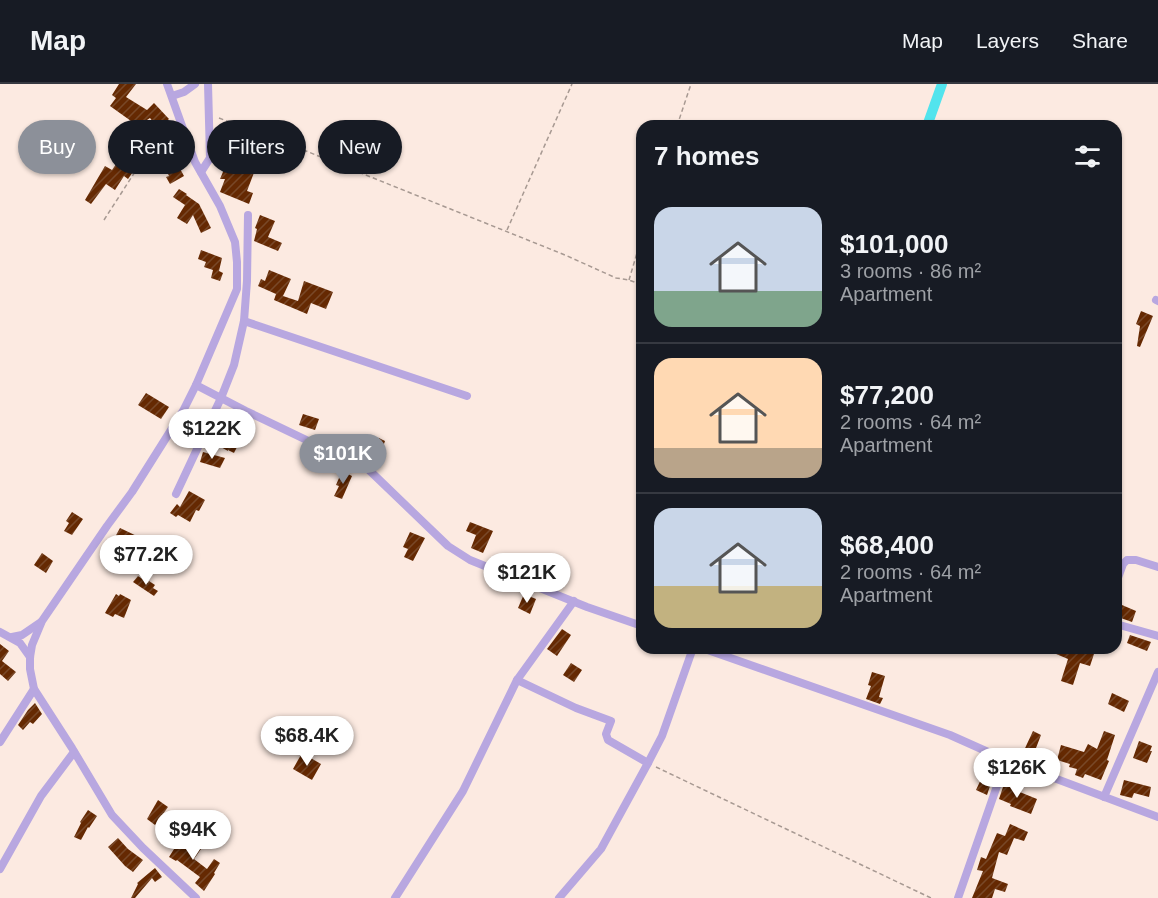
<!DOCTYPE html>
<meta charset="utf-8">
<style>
:root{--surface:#171b24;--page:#242831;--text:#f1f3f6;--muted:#9ea1a6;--line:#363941;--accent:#8c9099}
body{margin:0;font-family:Arial,sans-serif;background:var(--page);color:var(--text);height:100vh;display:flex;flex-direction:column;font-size:22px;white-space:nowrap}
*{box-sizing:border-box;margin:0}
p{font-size:20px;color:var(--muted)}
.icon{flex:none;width:33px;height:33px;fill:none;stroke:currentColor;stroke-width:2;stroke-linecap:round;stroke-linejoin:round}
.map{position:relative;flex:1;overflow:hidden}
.panel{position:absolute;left:636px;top:36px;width:486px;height:534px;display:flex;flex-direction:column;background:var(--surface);border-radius:18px;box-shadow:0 2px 4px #0004}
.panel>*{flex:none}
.hud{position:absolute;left:18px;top:36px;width:528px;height:54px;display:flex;gap:12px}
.price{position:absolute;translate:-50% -51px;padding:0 14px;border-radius:21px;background:#fff;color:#222;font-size:20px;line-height:39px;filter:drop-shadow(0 2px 3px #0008)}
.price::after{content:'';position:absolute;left:50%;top:36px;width:18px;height:14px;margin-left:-9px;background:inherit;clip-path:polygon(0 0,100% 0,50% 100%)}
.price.selected{background:var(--accent);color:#fff}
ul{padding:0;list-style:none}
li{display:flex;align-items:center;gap:18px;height:150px;padding:0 18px}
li+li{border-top:2px solid var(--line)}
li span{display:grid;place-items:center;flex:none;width:168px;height:120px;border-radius:18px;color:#555}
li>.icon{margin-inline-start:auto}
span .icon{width:72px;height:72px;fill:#fffc;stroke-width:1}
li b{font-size:26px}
h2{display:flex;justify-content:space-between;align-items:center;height:72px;padding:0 18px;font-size:26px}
.tag{padding:0 21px;border-radius:27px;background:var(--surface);box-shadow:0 2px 4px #0004;font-size:21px;line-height:54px}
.tag.selected{background:var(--accent);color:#fff}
header{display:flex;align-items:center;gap:36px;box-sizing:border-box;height:84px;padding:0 30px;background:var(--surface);border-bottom:2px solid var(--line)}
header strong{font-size:28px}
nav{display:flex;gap:33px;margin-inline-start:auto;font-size:21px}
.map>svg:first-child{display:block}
</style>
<header>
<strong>Map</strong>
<nav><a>Map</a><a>Layers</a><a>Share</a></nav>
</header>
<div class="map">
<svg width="1158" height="814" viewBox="0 0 1158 814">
<defs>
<pattern id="building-hatch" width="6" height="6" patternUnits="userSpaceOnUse" patternTransform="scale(1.5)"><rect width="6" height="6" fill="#652902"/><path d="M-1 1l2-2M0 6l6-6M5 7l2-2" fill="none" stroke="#784828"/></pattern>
</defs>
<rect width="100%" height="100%" fill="#fceae1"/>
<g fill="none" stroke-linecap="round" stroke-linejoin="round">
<polyline stroke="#52e4ed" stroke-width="10" points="927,42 942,0"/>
</g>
<g fill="url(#building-hatch)">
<polygon points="119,0 136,0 126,13 147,26 154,19 169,35 158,44 150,34 138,42 110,22 116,14 112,11"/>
<polygon points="235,44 255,52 247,71 249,72 245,82 255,86 247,107 253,109 249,120 220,108 225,95 220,95 233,64 227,62"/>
<polygon points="176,64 183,78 178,81 184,92 170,100 166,93 169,92 160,72"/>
<polygon points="119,76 135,85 128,95 124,92 115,106 106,100 91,120 85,116 105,82 112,86"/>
<polygon points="179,105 187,110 186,111 199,120 211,144 201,149 193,131 187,140 177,134 185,121 173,113"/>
<polygon points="260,131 275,137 268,153 282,159 278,167 254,157 257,145 255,144"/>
<polygon points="201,166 222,174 219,187 223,189 220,197 211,194 213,186 204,183 206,178 198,175"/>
<polygon points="269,186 291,195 283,212 298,217 304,197 333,208 326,225 311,219 307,230 274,216 276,210 258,202 261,195 265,197"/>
<polygon points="1141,227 1153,232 1140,263 1137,262 1140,242 1136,240"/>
<polygon points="146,309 169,323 161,335 138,321"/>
<polygon points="303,330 319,335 315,346 299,341"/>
<polygon points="213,347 231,357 235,349 242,353 234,369 228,366 228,367 208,356"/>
<polygon points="357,354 375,361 379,354 385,357 376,383 365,377 366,374 352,369"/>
<polygon points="203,368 225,374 220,384 200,378"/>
<polygon points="342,387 352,392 342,415 334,412 339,402 336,401"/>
<polygon points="189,407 205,416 199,427 196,426 190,438 178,431 176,433 170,429 177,420 180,423"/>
<polygon points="72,428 83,435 72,451 64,447 69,439 66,437"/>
<polygon points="470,438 493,447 483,469 471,464 476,451 466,447"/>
<polygon points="120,444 141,454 139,457 145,461 138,471 122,460 124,458 115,453"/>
<polygon points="410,448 425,454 413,477 404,473 408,465 403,463"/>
<polygon points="42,469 53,477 46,489 34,481"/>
<polygon points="533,480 554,489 550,499 529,488"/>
<polygon points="138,492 148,499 149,497 155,501 153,504 158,507 154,512 133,498"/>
<polygon points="116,510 119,512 120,510 131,516 124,534 115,530 113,533 105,529"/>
<polygon points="524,510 536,515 530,530 518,524"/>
<polygon points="1122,521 1136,527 1132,538 1118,533"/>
<polygon points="562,545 571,551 557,572 547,565"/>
<polygon points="1130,551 1151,558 1147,567 1127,559"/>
<polygon points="0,560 9,567 2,577 16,588 8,597 0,590"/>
<polygon points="1042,564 1096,564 1090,582 1080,579 1073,601 1061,597 1068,575"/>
<polygon points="571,579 582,586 574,598 563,591"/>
<polygon points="872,588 885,592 879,613 883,614 880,620 866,615 871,602 868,601"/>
<polygon points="1112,609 1129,617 1124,628 1108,620"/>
<polygon points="35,619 42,630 33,640 30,638 23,646 18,641 28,626"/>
<polygon points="1033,647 1041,651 1036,664 1042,666 1036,680 1020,675"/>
<polygon points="1104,647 1115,651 1107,676 1109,677 1101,696 1085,690 1083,694 1075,691 1077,685 1069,683 1070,680 1057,676 1061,661 1084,668 1088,660 1097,665"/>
<polygon points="1139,657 1152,662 1150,667 1152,667 1147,679 1133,674"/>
<polygon points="302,669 321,680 312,696 293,685"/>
<polygon points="983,691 992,696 987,711 976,706"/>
<polygon points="1124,696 1151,703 1149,713 1134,709 1132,714 1120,711"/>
<polygon points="1005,697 1014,700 1012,705 1037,715 1031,730 1010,722 1011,720 999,715"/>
<polygon points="158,716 168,723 155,741 147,735"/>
<polygon points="88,726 97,732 89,744 88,743 81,756 74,753 81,739 80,738"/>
<polygon points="1010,740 1028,748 1024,757 1014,754 1007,771 999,768 992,794 1008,800 1005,808 995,805 992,814 972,814 983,787 977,786 981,773 986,775 997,749 1005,752"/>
<polygon points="173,751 192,762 193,760 201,765 194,775 207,785 214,775 220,779 214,789 215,790 204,807 195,799 200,793 177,776 176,777 169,773 176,762 169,758"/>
<polygon points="118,754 128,765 143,776 133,788 125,782 108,763"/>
<polygon points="155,784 162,793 155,798 152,794 135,814 131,814 138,800 137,799"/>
</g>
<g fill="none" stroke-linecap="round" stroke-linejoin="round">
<g stroke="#a79992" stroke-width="1.5" stroke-dasharray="4.5 3" stroke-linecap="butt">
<polyline points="219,34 301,65 565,171 616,194 629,196 642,201"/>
<polyline points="677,42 691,0"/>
<polyline points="104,136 160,49 171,37"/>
<polyline points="507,146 572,0"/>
<polyline points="629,196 642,152"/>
<polyline points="656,683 931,814"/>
</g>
<g stroke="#b8a7e0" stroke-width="8">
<polyline points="167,0 195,78 220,122 235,158 237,178 237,205 196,301 246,327 369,386 448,462 470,476 587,523 642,542"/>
<polyline points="172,12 184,8 195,0"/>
<polyline points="201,88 210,74 208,0"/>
<polyline points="1156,216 1158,217"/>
<polyline points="244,237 467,312"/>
<polyline points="176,410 221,314 234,281 244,237 247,197 248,131"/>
<polyline points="1116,499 1123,480 1127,476 1136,476 1158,483"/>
<polyline points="1116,540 1158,552"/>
<polyline points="0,548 20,559 30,573"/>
<polyline points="12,553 22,551 41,538"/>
<polyline points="702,564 950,651 1006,676 1158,733"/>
<polyline points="517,596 576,624 611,637 606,650 608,656 648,679"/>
<polyline points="0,658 34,605"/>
<polyline points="1104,713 1158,588"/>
<polyline points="0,785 41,712 74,668"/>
<polyline points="196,814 143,764 112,731 72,664 34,605 30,585 30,573 32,561 42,537 107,442 132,408 183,327 196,301"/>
<polyline points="395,814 463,707 517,596 574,517"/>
<polyline points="559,814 601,765 648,679 662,652 693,564"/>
<polyline points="958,814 1006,676"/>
</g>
</g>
</svg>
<b class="price" style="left:212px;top:376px">$122K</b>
<b class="price selected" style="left:343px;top:401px">$101K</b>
<b class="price" style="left:146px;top:502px">$77.2K</b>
<b class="price" style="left:527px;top:520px">$121K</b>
<b class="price" style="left:307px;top:683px">$68.4K</b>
<b class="price" style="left:1017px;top:715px">$126K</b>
<b class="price" style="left:193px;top:777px">$94K</b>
<div class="hud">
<a class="tag selected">Buy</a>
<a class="tag">Rent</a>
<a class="tag">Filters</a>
<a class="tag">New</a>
</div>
<section class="panel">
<h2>7 homes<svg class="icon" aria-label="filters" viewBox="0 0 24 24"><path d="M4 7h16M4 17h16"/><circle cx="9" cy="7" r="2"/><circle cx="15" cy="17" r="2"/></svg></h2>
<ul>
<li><span style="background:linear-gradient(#c9d6e8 70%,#7fa58c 0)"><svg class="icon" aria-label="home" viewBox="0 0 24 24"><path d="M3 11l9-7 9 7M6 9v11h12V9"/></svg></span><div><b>$101,000</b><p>3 rooms · 86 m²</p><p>Apartment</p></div></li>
<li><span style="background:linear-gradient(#ffd9b3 75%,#b9a48a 0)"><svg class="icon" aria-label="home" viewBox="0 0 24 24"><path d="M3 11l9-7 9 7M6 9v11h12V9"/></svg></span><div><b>$77,200</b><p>2 rooms · 64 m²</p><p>Apartment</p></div></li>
<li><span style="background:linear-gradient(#c9d6e8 65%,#c2b280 0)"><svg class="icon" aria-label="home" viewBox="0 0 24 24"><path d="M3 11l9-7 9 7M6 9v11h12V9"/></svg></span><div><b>$68,400</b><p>2 rooms · 64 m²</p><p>Apartment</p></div></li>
</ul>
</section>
</div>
